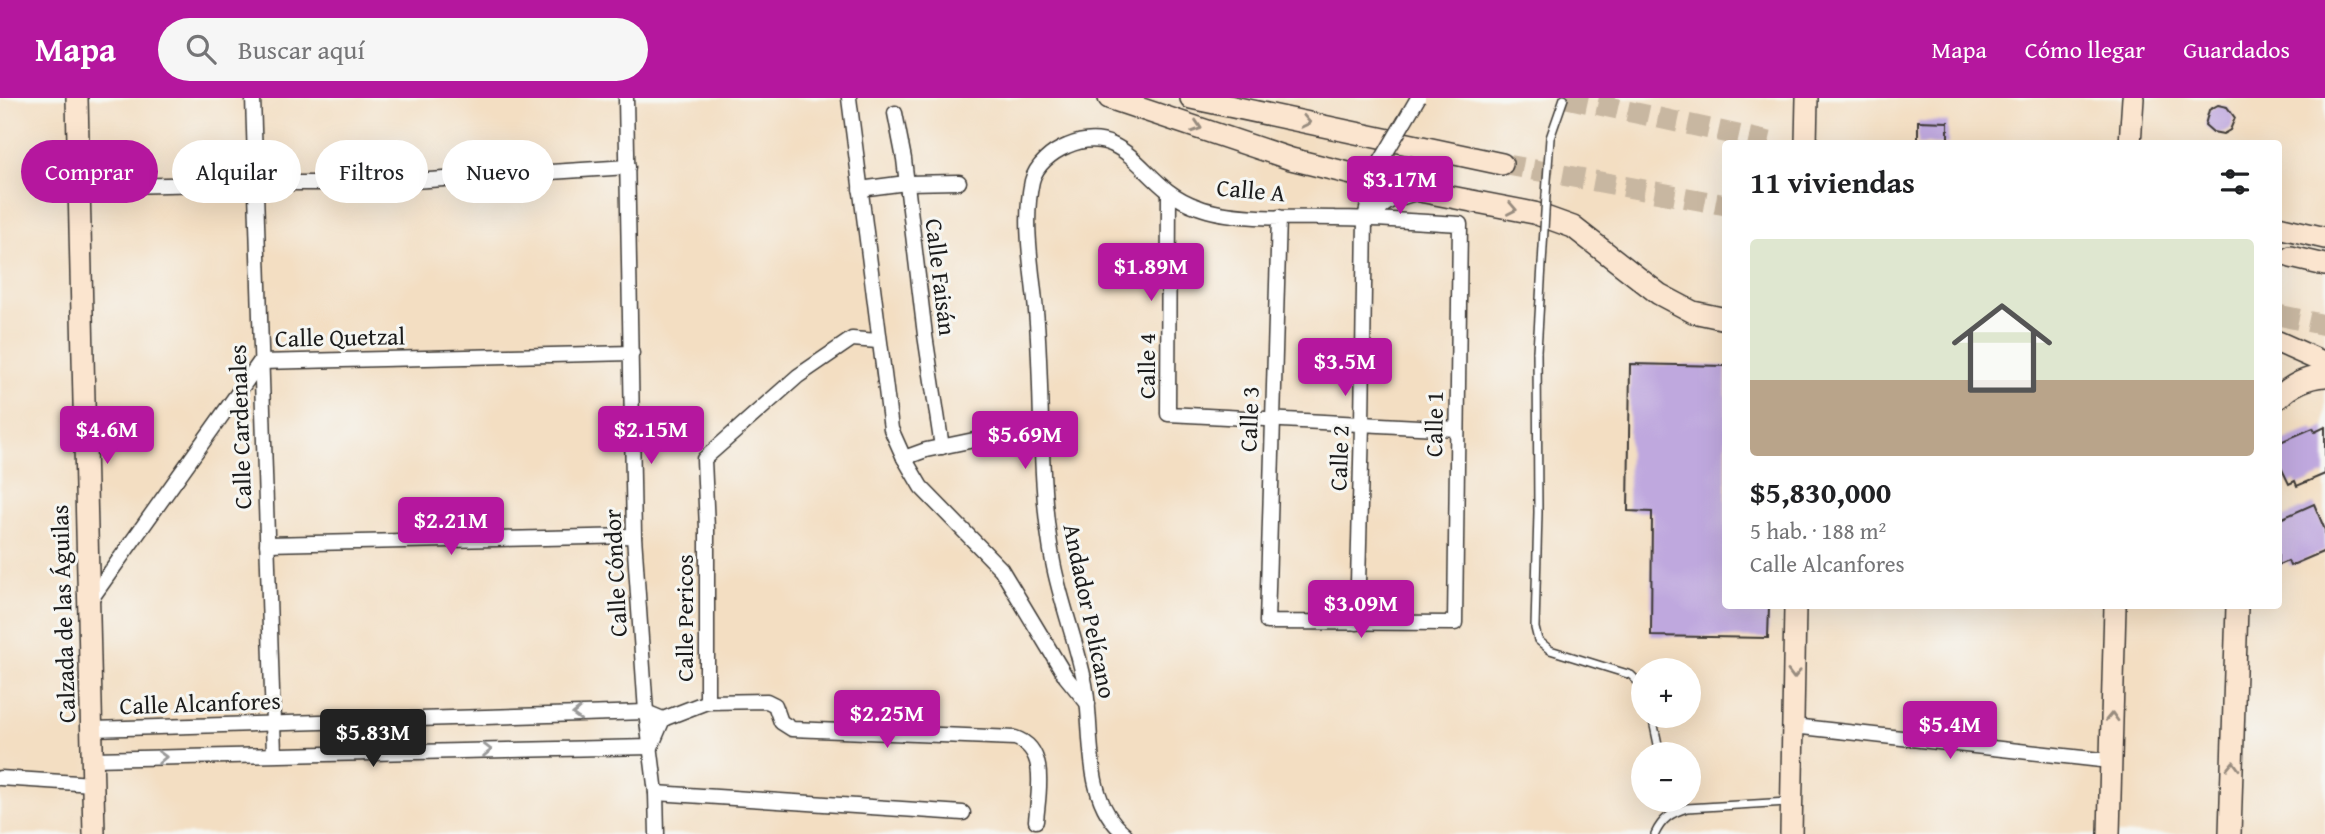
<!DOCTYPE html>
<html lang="es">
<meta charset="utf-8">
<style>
:root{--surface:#fff;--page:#f6f6f6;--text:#202124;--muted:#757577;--accent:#b5179e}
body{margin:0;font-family:"Gentium Book Plus",serif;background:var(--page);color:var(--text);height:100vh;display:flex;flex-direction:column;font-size:26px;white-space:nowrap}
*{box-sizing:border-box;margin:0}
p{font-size:23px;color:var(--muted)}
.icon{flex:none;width:38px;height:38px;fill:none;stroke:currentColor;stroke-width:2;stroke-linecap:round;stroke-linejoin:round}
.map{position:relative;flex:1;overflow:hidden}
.panel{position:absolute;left:1722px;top:42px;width:560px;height:469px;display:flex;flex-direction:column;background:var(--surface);border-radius:7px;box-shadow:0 7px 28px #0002}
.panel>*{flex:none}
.banner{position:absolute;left:21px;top:42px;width:665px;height:63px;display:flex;gap:14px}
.tools{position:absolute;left:1631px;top:560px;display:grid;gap:14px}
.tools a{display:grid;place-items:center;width:70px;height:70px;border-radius:50%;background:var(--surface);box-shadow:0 7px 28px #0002;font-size:35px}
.price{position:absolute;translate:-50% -60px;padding:0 16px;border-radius:7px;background:var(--accent);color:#fff;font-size:23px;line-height:46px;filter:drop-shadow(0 2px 4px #0008)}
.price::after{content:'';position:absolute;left:50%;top:42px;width:21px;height:16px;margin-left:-10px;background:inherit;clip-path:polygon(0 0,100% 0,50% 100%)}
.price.current{background:#222;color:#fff}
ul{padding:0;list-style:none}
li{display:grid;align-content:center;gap:14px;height:371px;padding:0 28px}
li span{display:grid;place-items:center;height:217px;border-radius:7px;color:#555}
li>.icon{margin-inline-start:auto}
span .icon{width:126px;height:126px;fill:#fffc;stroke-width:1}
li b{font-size:30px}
h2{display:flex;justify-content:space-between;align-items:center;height:84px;padding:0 28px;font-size:30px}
.pill{padding:0 24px;border-radius:32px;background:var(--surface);box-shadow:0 7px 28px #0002;font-size:24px;line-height:63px}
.pill.current{background:var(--accent);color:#fff}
header{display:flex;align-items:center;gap:42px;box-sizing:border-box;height:98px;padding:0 35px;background:var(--accent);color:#fff}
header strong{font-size:33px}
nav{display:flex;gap:38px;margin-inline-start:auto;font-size:24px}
.search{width:490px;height:63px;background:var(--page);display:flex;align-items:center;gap:18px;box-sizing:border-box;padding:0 24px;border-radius:38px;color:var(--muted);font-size:26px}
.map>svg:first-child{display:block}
</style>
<header>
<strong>Mapa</strong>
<div class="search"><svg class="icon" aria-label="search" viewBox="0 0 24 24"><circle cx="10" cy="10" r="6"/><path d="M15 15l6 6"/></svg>Buscar aquí</div>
<nav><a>Mapa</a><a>Cómo llegar</a><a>Guardados</a></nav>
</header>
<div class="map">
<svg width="2325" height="736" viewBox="0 0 2325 736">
<rect width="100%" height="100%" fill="#f6f6f2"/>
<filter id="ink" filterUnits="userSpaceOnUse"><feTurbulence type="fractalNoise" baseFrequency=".0143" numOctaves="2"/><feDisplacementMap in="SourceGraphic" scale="14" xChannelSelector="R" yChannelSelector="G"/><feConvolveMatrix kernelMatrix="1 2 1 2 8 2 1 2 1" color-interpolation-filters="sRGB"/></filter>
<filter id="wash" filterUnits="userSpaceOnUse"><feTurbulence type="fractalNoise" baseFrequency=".00686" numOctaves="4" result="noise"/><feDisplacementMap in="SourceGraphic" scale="28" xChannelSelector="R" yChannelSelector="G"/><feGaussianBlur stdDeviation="1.57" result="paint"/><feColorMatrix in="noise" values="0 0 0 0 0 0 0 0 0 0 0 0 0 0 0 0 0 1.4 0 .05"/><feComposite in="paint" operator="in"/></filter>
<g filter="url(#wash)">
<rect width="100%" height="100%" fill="#f3dec2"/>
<g id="blocks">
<g fill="#bfa8de">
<polygon points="2218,7 2227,9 2235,20 2230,32 2223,36 2213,34 2205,27 2209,12"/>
<polygon points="1918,23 1948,24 1948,46 1918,46"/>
<polygon points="1630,266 1726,268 1726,508 1769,508 1768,540 1651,538 1652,414 1628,413"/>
<polygon points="2325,329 2325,376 2297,388 2295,383 2289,386 2278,363 2278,345 2313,330 2315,334"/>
<polygon points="2314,406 2325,432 2325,453 2290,468 2288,463 2278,467 2278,422"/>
</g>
</g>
</g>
<g filter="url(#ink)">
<use href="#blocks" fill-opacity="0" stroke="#3c3935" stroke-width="2"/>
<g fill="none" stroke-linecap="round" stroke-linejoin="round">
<g stroke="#c8b7a1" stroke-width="21" stroke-dasharray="21 10" stroke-linecap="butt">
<polyline points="1567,0 1779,46"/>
<polyline points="1502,66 1726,107"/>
<polyline points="2278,217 2325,227"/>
</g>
<defs>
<g id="lane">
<polyline points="1546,97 1550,40 1564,0"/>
<polyline points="1537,253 1538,414 1535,530 1538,542 1550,552 1631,577 1643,589"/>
<polyline points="1652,618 1660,656"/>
<polyline points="1669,702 1672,715"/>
<path d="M1655,736C1662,721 1671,715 1687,710L1788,704"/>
</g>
<g id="street">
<polyline points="253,0 274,656"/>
<polyline points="626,0 634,438 646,614 656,695 657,736"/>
<polyline points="849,0 891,331 904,360 921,389 1001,471 1066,579 1088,606"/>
<polyline points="895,15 904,61 925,237 942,349"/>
<polyline points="78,89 255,85 382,85 628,69"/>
<polyline points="860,91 906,85 959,84"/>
<polyline points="1169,94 1168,316 1457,331"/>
<polyline points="1365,120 1390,103 1416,95"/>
<polyline points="904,360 926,352 974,342 1041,349"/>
<polyline points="267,446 634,438"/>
<polyline points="89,504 260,264 632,255"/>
<polyline points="1357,525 1362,326 1365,120 1375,76"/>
<path d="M707,604L767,603L775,607L781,624L792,631L1015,640C1049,651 1038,696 1036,723"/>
<polyline points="1793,628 2110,663"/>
<polyline points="93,631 646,614 663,621 707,604 707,431 704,361 798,278 852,241 878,243"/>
<polyline points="93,661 651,649 663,621"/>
<polyline points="0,680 93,686"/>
<polyline points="656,695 963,715"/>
<path d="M1125,736C1082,701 1094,635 1085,586C1077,545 1061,506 1053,464C1038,385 1043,305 1037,225C1034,179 1022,128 1032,83C1036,67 1052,54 1067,48C1116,27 1136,68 1168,93C1176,99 1189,106 1198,109C1234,123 1296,119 1335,120C1377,120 1418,124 1460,126L1455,525L1267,524L1279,119"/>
</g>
<g id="secondary">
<polyline points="77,0 94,736"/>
<polyline points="1109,0 1291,61 1425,94 1534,115 1573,129 1659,196 1693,214 1726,221"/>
<polyline points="1191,0 1502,66"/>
<polyline points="1806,46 1807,0"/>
<polyline points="2130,46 2133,0"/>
<polyline points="2278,129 2325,140"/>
<polyline points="2291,159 2325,167"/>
<polyline points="2278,244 2325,265"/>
<path d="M2278,300C2291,287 2307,279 2325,278"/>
<polyline points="1791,736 1795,508"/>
<polyline points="2109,736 2115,508"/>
<polyline points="2230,736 2237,508"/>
</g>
</defs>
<use href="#lane" stroke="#3c3935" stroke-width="10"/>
<use href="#street" stroke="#3c3935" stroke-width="17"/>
<use href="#secondary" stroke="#3c3935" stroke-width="24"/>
<use href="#lane" stroke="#fff" stroke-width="7"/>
<use href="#street" stroke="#fff" stroke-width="14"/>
<use href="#secondary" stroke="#fbe5cf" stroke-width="21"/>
<defs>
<polyline id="lane-bridge" points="1537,253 1546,97"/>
<polyline id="street-bridge" points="1377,70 1418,0"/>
</defs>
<use href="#lane-bridge" stroke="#3c3935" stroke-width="10" stroke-linecap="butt"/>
<use href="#street-bridge" stroke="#3c3935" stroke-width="17" stroke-linecap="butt"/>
<use href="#lane-bridge" stroke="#fff" stroke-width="7"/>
<use href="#street-bridge" stroke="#fff" stroke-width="14"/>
</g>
<defs><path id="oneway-chevron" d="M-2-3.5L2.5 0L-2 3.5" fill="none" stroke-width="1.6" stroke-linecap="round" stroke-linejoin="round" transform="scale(1.75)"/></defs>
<g stroke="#978b7e">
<use href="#oneway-chevron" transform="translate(1306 24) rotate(12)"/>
<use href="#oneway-chevron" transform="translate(1197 29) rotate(18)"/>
<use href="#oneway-chevron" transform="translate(1512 111) rotate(11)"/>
<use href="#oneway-chevron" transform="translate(1794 576) rotate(91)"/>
<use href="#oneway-chevron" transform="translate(2112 619) rotate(-88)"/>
<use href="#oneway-chevron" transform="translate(2233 668) rotate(-88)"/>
</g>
<g stroke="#999">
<use href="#oneway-chevron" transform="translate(577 616) rotate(178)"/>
<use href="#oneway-chevron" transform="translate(487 652) rotate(-1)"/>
<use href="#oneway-chevron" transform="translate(162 659) rotate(-2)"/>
</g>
</g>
<g text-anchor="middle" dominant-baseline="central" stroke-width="6" stroke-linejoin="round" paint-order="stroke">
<g font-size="24" fill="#1c1c1c" stroke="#f6f6f2">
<text transform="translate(1251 92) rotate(5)">Calle A</text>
<text transform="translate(941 179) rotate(83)">Calle Faisán</text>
<text transform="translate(340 239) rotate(-1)">Calle Quetzal</text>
<text transform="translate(1146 268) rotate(-90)">Calle 4</text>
<text transform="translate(1249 321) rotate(-88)">Calle 3</text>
<text transform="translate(1434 326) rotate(-89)">Calle 1</text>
<text transform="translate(240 329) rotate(-92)">Calle Cardenales</text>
<text transform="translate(1339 360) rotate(-88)">Calle 2</text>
<text transform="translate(615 475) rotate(-93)">Calle Cóndor</text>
<text transform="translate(1090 513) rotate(78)">Andador Pelícano</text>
<text transform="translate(63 516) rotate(-92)">Calzada de las Águilas</text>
<text transform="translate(684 520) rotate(-90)">Calle Pericos</text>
<text transform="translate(200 605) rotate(-2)">Calle Alcanfores</text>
</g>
</g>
</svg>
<div class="tools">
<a>+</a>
<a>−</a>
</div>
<b class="price" style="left:1400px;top:118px">$3.17M</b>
<b class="price" style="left:1151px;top:205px">$1.89M</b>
<b class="price" style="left:1345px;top:300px">$3.5M</b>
<b class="price" style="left:107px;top:368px">$4.6M</b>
<b class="price" style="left:651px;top:368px">$2.15M</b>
<b class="price" style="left:1025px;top:373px">$5.69M</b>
<b class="price" style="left:451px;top:459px">$2.21M</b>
<b class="price" style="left:1361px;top:542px">$3.09M</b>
<b class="price" style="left:887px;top:652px">$2.25M</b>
<b class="price" style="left:1950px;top:663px">$5.4M</b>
<b class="price current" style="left:373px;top:671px">$5.83M</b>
<div class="banner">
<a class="pill current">Comprar</a>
<a class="pill">Alquilar</a>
<a class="pill">Filtros</a>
<a class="pill">Nuevo</a>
</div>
<section class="panel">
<h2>11 viviendas<svg class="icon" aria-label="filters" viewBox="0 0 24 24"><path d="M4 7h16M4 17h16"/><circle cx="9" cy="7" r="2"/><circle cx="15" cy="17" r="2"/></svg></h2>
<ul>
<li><span style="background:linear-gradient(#dfe7d0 65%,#b9a48a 0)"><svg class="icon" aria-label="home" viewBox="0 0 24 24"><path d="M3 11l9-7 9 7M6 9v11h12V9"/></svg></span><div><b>$5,830,000</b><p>5 hab. · 188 m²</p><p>Calle Alcanfores</p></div></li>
</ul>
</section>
</div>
